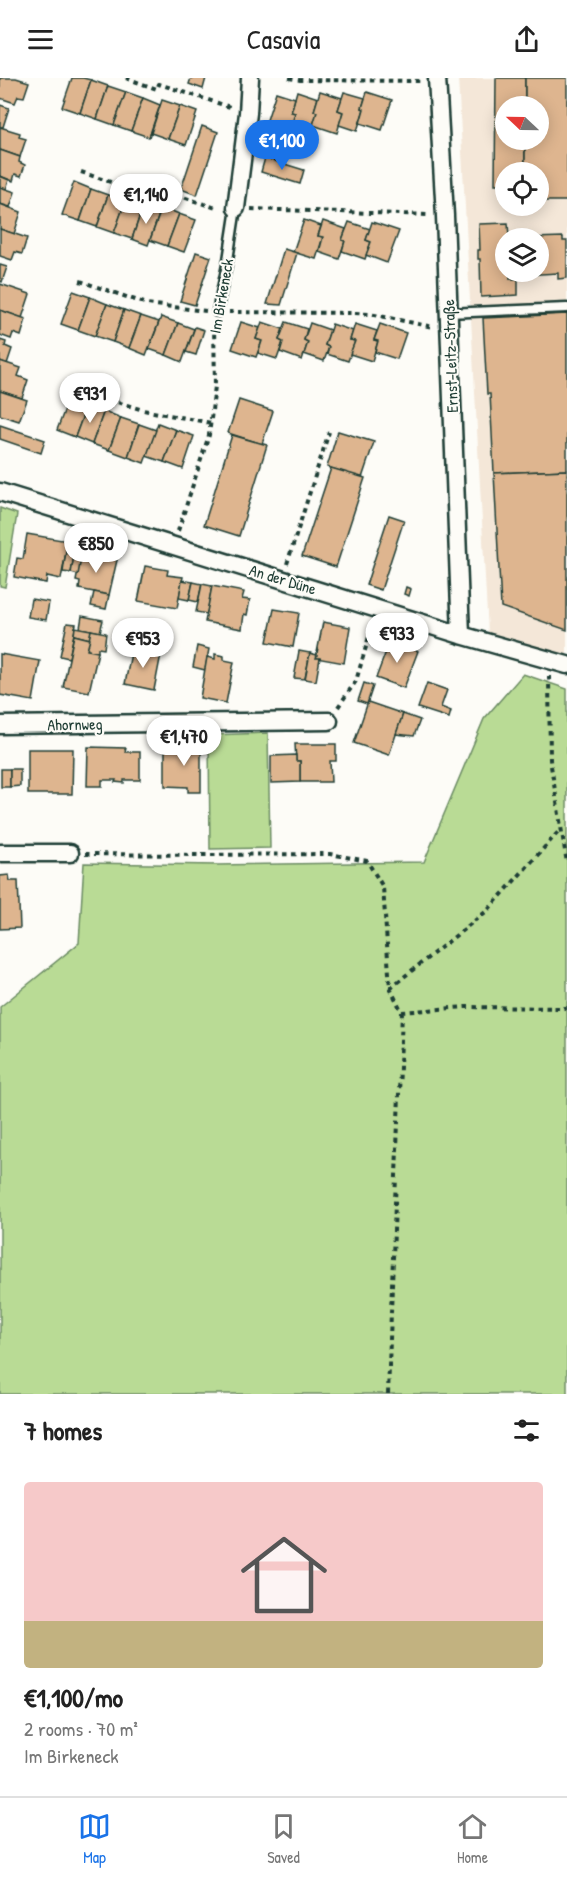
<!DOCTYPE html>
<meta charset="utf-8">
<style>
:root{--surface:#fff;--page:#f2f2f2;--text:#222;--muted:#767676;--line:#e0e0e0;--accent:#1a73e8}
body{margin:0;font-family:"Patrick Hand",sans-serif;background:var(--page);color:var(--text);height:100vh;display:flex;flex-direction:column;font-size:22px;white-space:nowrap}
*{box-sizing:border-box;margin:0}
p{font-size:20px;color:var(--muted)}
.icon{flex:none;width:33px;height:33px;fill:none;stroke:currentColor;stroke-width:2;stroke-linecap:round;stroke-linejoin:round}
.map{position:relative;height:1316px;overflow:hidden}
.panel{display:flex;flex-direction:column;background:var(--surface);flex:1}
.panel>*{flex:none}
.needle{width:39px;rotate:292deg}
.controls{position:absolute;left:495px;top:18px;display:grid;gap:12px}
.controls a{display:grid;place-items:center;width:54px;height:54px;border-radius:50%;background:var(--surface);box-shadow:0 3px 15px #0003;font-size:30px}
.price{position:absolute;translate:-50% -51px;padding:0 14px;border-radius:21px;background:#fff;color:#222;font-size:20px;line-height:39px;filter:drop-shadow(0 2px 3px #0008)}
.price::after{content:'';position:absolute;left:50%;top:36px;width:18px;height:14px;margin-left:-9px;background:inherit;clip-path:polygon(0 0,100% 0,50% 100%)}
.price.current{background:var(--accent);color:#fff}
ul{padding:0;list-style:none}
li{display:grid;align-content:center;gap:12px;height:318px;padding:0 24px}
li+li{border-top:2px solid var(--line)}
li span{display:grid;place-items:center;height:186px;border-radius:6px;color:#555}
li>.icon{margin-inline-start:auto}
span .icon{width:108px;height:108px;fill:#fffc;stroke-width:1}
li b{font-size:26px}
h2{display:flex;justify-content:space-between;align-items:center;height:72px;padding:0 24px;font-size:26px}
header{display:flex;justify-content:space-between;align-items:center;height:78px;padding:0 24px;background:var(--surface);font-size:27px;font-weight:600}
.tab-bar{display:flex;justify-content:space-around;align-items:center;height:84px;border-top:2px solid var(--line);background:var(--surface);font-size:16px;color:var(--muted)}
.tab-bar a{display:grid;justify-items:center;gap:3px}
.tab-bar .current{color:var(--accent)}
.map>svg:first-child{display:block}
</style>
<header><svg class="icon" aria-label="menu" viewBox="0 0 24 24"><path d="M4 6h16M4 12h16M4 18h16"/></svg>Casavia<svg class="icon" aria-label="share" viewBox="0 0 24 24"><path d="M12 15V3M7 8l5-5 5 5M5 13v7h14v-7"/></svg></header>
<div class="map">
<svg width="567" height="1316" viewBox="0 0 567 1316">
<rect width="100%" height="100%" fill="#fdfcf7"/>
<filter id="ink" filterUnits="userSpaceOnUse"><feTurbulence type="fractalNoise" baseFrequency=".0167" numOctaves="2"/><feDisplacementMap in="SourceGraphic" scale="12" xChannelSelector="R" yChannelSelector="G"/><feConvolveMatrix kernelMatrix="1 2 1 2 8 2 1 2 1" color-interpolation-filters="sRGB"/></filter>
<g filter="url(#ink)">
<path fill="#f4e7d8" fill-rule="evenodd" d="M458,0H567V578L488,555ZM506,28H538V62H506ZM506,94H538V128H506ZM506,160H538V194H506Z"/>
<g fill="#b9db95" stroke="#6c8c64" stroke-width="1.5">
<polygon points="0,430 17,436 5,509 0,508"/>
<polygon points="523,596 567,611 567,1316 0,1316 0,929 79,865 84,785 217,787 424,784 484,641"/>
<polygon points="268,655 270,770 210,771 209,657"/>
</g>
<g fill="#deb58f" stroke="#1f3d34" stroke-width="1.5">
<polygon points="0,0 16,0 29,4 24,19 18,18 15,25 0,20"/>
<polygon points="72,0 83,0 91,2 80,35 62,29"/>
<polygon points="191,0 206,0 203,11 189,6"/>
<polygon points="496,0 525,0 525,28 506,28 506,62 525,62 525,94 506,94 506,106 495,106"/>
<polygon points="525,0 567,0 567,123 538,123 538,94 525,94 525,62 538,62 538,28 525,28"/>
<polygon points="91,2 108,8 97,41 80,35"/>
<polygon points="108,8 126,14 114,47 97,41"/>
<polygon points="297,13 318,20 314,33 317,34 312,52 292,46 295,35 291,34"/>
<polygon points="320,13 342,20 338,32 343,34 337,55 313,47 317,34 314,33"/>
<polygon points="126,14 143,20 131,53 114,47"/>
<polygon points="276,14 295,20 291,34 295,35 290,52 266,45"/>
<polygon points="344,14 365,20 362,30 364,31 357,53 339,47 343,34 338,32"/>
<polygon points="367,14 392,22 382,52 360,45 364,31 362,30"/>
<polygon points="143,20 160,27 149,59 131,53"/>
<polygon points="162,22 180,28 168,61 151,55"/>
<polygon points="0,27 9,30 3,49 0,49"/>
<polygon points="180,28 197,34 186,67 168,61"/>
<polygon points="202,48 218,54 197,117 181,111"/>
<polygon points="0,49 20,55 19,59 26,61 20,79 0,72"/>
<polygon points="0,72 20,79 19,84 25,87 21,98 15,96 13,103 0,98"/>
<polygon points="265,80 304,92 300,106 261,94"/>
<polygon points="0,98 9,102 6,111 0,109"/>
<polygon points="74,104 91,111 80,143 62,137"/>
<polygon points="0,109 15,114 10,129 0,126"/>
<polygon points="91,111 108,117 97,149 80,143"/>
<polygon points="108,117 126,122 114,155 97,149"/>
<polygon points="126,122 143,128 132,161 114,155"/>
<polygon points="0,126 21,134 14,156 0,151"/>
<polygon points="143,128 160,134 148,167 132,161"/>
<polygon points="162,129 179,136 167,168 150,162"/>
<polygon points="179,136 196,142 184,174 167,168"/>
<polygon points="304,142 321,148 318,158 323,159 316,181 293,174"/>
<polygon points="323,143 346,151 342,162 345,163 339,181 319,174 323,159 318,158"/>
<polygon points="349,144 370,151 366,162 371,164 365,181 342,173 345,163 342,162"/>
<polygon points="372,144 399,153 387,185 366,177 371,164 366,162"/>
<polygon points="508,145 509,160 506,160 506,194 510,194 510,201 518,201 518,217 481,219 480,181 478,181 478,172 480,172 479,146"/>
<polygon points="0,151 27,160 22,176 15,174 12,182 0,178"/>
<polygon points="563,159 563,163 567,163 567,200 558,201 558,195 523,197 523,194 538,194 538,160 533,160"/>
<polygon points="284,171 297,175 281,227 267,226"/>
<polygon points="196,174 211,179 195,227 180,223"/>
<polygon points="0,187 7,189 2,204 0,203"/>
<polygon points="0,206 30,216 22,240 0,232"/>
<polygon points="73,213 90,219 78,252 61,246"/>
<polygon points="90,219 107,226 95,258 78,252"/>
<polygon points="107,226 124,232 113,264 95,258"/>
<polygon points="0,232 26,241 21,258 13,255 11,261 0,257"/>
<polygon points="124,232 141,238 129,270 113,264"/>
<polygon points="567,236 567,392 494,395 490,316 487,316 483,240"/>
<polygon points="141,238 159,244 146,277 129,270"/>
<polygon points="161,239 178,245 166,277 149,271"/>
<polygon points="241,244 260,250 256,261 262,263 256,279 232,271"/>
<polygon points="262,244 283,251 279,262 283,264 277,281 258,275 262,263 256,261"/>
<polygon points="286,244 307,251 304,262 308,264 302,282 280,274 283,264 279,262"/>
<polygon points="178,245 194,251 182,284 166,277"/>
<polygon points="310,245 330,252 325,267 329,269 324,283 304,276 308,264 304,262"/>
<polygon points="332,246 353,253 350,262 355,263 348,283 327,276 329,269 325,267"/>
<polygon points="355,246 377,253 374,262 378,263 372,283 350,276 355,263 350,262"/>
<polygon points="380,246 406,255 397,281 375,274 378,263 374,262"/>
<polygon points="195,249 204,252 196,277 186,274"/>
<polygon points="0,262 6,264 5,268 12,271 7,286 0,283"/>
<polygon points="0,283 21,290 18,298 28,302 22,320 0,313"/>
<polygon points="0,313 27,322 19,343 0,337"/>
<polygon points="69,320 87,327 75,359 57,352"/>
<polygon points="239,322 273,333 262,366 228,355"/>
<polygon points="87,327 104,333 92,366 75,359"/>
<polygon points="104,333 121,340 109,372 92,366"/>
<polygon points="121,340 139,346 128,379 109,372"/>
<polygon points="158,345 176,352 164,384 146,378"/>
<polygon points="139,346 156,352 144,385 128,379"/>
<polygon points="0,347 45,362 41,375 0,361"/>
<polygon points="176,352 194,358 183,391 164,384"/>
<polygon points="338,353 374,364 362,400 327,389"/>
<polygon points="232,357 267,367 239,458 204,447"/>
<polygon points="331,390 365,400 336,489 302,478"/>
<polygon points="567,392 567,552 501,529 494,395"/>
<polygon points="389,437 404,442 381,512 366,507"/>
<polygon points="27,456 68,463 61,501 47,498 46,505 14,499 17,480 23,481"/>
<polygon points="67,467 76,468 71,495 63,494"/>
<polygon points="86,475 117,482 109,517 79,511 80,504 76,503 80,483 85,484"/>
<polygon points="74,478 81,480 78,497 71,495"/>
<polygon points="145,488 168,492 167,497 183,499 177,530 138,523"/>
<polygon points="182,502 193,504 189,522 179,520"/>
<polygon points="193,504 202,506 198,524 189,522"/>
<polygon points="202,506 212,508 207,536 196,534"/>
<polygon points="212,508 244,514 242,521 250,522 247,537 244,536 242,551 205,544"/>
<polygon points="406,509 411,511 409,518 404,516"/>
<polygon points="94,514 109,517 106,531 91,528"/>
<polygon points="31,521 49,524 46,542 28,539"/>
<polygon points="274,531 299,535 293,569 267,564"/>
<polygon points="82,538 103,542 100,554 80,550"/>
<polygon points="323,544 350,549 344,585 316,580"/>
<polygon points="67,545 76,546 69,580 60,578"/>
<polygon points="75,549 91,552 90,561 74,557"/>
<polygon points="91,552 106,555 104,571 98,570 98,574 87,572"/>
<polygon points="74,557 90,561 87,572 98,574 89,614 63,609"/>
<polygon points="390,563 418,573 404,610 376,600"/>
<polygon points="197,568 209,571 205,592 193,589"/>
<polygon points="132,570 161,576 154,612 125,606"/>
<polygon points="299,573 310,575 305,601 294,600"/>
<polygon points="310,575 317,577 316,580 320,580 316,603 305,601"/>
<polygon points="0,576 40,583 33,623 0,617"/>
<polygon points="215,576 224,578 224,582 234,584 226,625 200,620 207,579 215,581"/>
<polygon points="364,605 373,608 367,626 358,623"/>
<polygon points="427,605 447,612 441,629 451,633 449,640 418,630"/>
<polygon points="368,624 403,636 389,677 354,665"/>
<polygon points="403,636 420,642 414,658 396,656"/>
<polygon points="183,664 190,665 190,669 201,670 201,714 188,714 188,709 165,708 165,669 183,669"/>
<polygon points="295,666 336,666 336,683 330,683 331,704 300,704 300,683 296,683"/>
<polygon points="88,669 126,670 125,674 140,674 140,702 124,702 124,705 115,704 116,702 102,702 102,708 87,708"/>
<polygon points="28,671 73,671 72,716 28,716"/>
<polygon points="296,677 296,683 300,683 300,704 271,705 271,678"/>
<rect x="1" y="691" width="9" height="18"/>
<polygon points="10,691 20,691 20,708 10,709"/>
<polygon points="9,797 10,803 18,803 20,850 0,851 0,798"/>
</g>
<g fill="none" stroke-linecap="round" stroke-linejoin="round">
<defs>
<g id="service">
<polyline points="217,234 228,182 236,130"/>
<polyline points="448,235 567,230"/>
</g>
<g id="minor">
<polyline points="437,0 445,138 461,557"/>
<polyline points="236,130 248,35 250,0"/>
<polyline points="0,414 461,557 567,587"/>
<polyline points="0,647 329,643"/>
<polyline points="0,775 70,775"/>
</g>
</defs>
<use href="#service" stroke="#1f3d34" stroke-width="13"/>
<use href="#minor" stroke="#1f3d34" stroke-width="21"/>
<g stroke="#1f3d34" stroke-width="4" stroke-dasharray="4.5 4.5" stroke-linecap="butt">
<polyline points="126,0 157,11 159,6 233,30"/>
<polyline points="289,0 300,2 420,3"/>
<polyline points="81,94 137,113 168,114 219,131"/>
<polyline points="251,131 430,137"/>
<polyline points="80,203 147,226 206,233"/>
<polyline points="229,234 354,235 370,236 433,249"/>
<polyline points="75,311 143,332 211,345"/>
<polyline points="178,453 209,357 215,308 214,247"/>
<polyline points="287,486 329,354"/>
<polyline points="549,598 550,682 567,785"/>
<polyline points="338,629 356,603 373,545"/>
<polyline points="85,776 200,777 330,776 367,783 383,809 390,910 402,934 465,929 567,930"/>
<polyline points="390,910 488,832 561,751"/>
<polyline points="388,1316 402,934"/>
</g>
<use href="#service" stroke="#fdfcf7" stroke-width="8"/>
<use href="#minor" stroke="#fdfcf7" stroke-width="16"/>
</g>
</g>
<g text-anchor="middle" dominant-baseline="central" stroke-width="4.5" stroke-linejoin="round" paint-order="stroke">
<g font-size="16" fill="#1f3d34" stroke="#fdfcf7">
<text transform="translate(221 218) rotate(-80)">Im Birkeneck</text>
<text transform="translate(450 278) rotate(-92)">Ernst-Leitz-Straße</text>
<text transform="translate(283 501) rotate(17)">An der Düne</text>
<text transform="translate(75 646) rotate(-1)">Ahornweg</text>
</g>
</g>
</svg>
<div class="controls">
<a><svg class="needle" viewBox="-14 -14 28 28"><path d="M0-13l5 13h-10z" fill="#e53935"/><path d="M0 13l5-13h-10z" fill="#767676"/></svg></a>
<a><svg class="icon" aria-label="locate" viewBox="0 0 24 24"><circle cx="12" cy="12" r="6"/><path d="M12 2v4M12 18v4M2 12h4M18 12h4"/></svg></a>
<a><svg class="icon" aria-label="layers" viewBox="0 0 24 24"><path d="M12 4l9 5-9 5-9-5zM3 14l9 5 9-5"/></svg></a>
</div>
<b class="price current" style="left:282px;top:93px">€1,100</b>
<b class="price" style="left:146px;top:147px">€1,140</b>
<b class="price" style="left:90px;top:346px">€931</b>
<b class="price" style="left:96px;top:496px">€850</b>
<b class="price" style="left:397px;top:586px">€933</b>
<b class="price" style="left:143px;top:591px">€953</b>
<b class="price" style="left:184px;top:689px">€1,470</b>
</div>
<section class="panel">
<h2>7 homes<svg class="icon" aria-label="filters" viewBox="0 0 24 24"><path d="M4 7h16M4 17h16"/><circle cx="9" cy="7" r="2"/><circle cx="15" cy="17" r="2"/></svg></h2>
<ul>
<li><span style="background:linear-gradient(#f6c9c9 75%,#c2b280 0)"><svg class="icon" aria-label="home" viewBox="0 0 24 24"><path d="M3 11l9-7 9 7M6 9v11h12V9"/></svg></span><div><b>€1,100/mo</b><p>2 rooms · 70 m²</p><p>Im Birkeneck</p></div></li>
</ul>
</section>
<nav class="tab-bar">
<a class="current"><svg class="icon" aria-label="map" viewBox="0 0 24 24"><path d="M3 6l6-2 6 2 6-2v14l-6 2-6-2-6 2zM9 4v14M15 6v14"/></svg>Map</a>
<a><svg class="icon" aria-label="saved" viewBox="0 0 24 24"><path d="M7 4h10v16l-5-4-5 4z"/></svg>Saved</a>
<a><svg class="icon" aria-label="home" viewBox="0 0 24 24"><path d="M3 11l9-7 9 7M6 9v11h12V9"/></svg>Home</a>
</nav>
